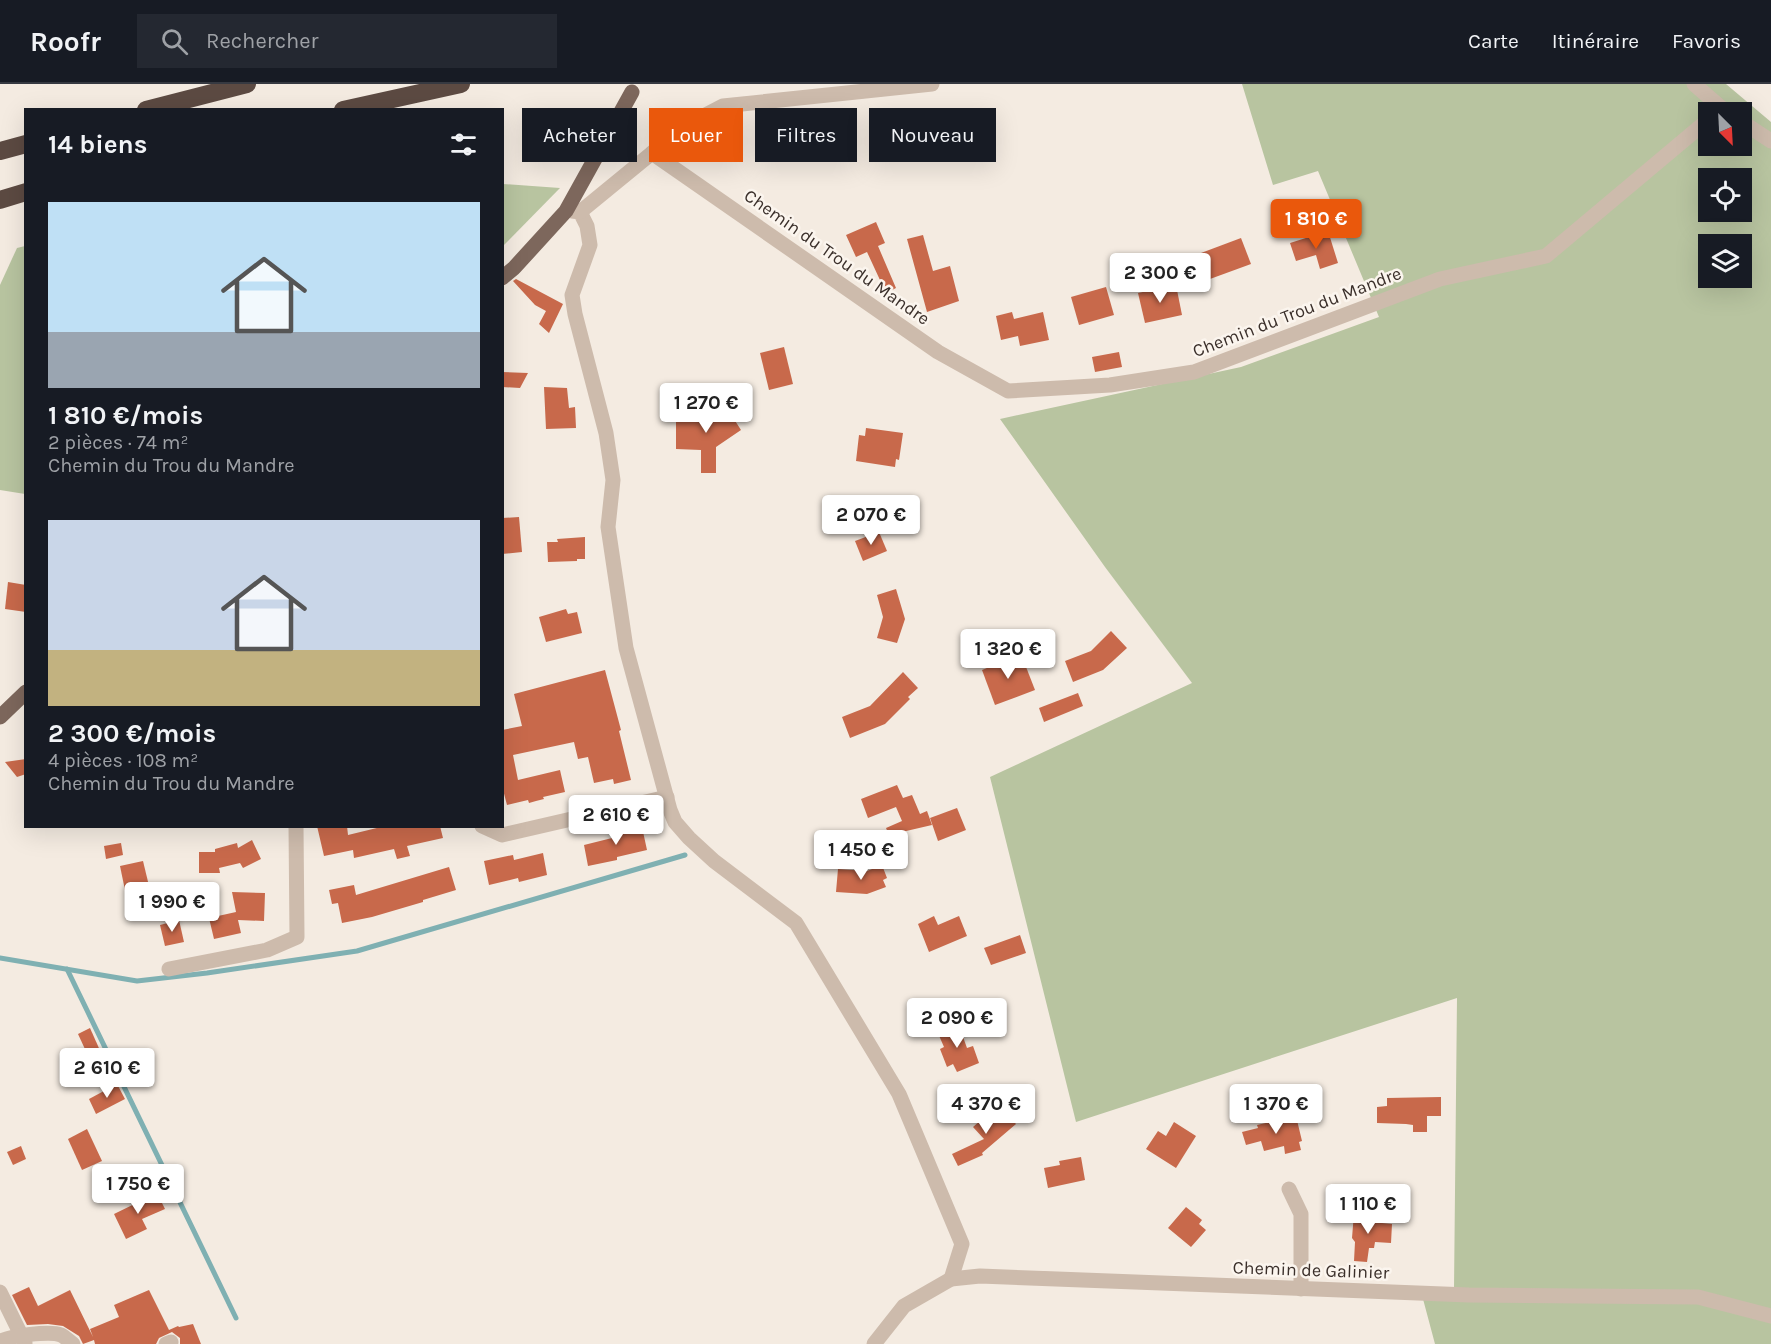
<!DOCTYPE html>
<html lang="fr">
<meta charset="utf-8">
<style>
:root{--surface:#171b24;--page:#242831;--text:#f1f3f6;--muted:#9ea1a6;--line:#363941;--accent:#ea580c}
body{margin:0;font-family:Karla,sans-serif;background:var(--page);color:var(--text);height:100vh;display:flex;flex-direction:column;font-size:22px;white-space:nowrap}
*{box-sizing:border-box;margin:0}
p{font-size:20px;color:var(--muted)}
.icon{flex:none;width:33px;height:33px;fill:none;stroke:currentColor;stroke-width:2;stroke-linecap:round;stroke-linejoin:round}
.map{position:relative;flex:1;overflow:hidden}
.drawer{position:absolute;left:24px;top:24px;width:480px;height:720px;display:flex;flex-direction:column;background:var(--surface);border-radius:0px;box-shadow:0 6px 24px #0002}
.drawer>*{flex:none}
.top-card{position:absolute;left:522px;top:24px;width:570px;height:54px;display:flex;gap:12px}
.needle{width:39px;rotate:156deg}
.buttons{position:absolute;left:1698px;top:18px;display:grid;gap:12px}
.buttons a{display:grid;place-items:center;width:54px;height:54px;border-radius:0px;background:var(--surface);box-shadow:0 6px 24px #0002;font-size:30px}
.price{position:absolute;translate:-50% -51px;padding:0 14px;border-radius:6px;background:#fff;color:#222;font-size:20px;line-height:39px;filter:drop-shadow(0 2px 3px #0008)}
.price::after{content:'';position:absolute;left:50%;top:36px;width:18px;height:14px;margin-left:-9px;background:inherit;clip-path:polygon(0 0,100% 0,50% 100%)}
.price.current{background:var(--accent);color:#fff}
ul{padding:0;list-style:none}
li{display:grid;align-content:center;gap:12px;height:318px;padding:0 24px}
li span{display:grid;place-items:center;height:186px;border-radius:0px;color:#555}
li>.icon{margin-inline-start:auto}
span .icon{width:108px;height:108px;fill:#fffc;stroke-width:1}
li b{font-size:26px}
h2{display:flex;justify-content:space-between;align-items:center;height:72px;padding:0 24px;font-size:26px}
.pill{padding:0 21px;border-radius:0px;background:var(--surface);box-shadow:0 6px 24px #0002;font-size:21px;line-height:54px}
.pill.current{background:var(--accent);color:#fff}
header{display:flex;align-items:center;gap:36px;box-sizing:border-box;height:84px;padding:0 30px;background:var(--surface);border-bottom:2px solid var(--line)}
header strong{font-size:28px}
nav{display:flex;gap:33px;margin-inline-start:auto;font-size:21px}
.search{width:420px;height:54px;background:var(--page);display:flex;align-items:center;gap:15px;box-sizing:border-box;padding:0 21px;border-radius:0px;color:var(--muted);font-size:22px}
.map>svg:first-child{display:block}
</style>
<header>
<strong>Roofr</strong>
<div class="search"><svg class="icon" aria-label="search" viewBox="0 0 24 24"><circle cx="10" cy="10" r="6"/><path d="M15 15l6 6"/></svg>Rechercher</div>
<nav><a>Carte</a><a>Itinéraire</a><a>Favoris</a></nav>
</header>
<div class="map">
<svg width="1771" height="1260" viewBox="0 0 1771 1260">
<rect width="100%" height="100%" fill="#f4ebe1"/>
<g fill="#b8c4a0" fill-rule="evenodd">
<path d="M1242,0H1726L1771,38V1260H1435L1423,1215L1454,1205L1457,914L1076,1038L990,693L1192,599L1105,483L1000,335L1241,283L1379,233L1318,87L1273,101ZM1708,28H1742V62H1708ZM1708,94H1742V128H1708ZM1708,160H1742V194H1708Z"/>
<polygon points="503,100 560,104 503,162 502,100"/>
<polygon points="25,162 26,162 25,410 0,406 0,201 17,164"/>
</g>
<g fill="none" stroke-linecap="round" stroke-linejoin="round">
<g stroke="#7fb0b2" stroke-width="5">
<polyline points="0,874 137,897 207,889 357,867 685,771"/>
<polyline points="67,885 236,1234"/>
</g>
</g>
<g fill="#c8694b">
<polygon points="876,138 885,159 878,162 896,204 886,209 867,168 856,173 846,151"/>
<polygon points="1328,147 1338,179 1320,185 1316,171 1296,177 1290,159"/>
<polygon points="923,151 933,187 950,182 959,217 927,228 907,155"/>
<polygon points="1241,154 1251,180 1210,195 1201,169"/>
<polygon points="516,195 563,220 549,249 539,240 546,227 535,221 513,197"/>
<polygon points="1176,201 1182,231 1145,239 1138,209"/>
<polygon points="1106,203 1114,231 1079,241 1071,213"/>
<polygon points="1012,228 1014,235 1043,228 1049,256 1020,262 1018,252 1001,256 996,232"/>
<polygon points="784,263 793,300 769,306 760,269"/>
<polygon points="1119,268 1122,283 1095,288 1092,273"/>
<polygon points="502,288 528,289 520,304 502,303"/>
<polygon points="544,303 567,304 569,324 575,323 576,344 546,345"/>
<polygon points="723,318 741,346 716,363 716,389 701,389 701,366 676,365 676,332 702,332"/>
<polygon points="866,344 903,349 899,376 896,375 895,383 856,377 859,351 865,352"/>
<polygon points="519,433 522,468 502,470 502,434"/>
<polygon points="879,448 887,467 863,477 855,457"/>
<polygon points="585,453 585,475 577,475 577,477 548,478 547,458 558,458 557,455"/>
<polygon points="8,498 26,501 26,528 5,525"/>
<polygon points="896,505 905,535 897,559 877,554 883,533 877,511"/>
<polygon points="566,525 568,530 577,528 582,549 546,558 539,533"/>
<polygon points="1111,547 1127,564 1103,586 1073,598 1065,577 1091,567"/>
<polygon points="1021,570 1035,606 995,621 982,586"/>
<polygon points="605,586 621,646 619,647 631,696 614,700 613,695 594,699 588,673 578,675 574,658 513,671 518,696 560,686 565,708 543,713 544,715 536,717 529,719 528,716 507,721 502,702 502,646 522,642 514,610"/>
<polygon points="903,588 918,604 908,613 910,615 885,640 850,654 842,633 870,622"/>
<polygon points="1078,609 1083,622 1044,638 1039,624"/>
<polygon points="26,675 26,690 17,693 5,678"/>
<polygon points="897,701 903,714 912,711 920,730 927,727 932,741 889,751 886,744 902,737 896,723 868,734 861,715"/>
<polygon points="957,724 966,746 938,757 930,734"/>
<polygon points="317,742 347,742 348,751 385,742 440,742 443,754 407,762 410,772 397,775 394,765 354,774 353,766 324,772"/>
<polygon points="636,743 642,743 647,766 617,773 617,776 588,782 584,761 612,754 611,749"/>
<polygon points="252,756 261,775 243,784 240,779 219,784 220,789 199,789 199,768 215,768 215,765 237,759 238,764"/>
<polygon points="121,759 123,771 106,775 104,762"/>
<polygon points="543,769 547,791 519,798 518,794 489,801 484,777 513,771 514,776"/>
<polygon points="143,777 150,806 126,811 120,782"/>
<polygon points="882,781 887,794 883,796 886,803 867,810 836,808 838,785 867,787"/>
<polygon points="449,783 456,806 423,816 423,818 372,833 342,839 338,819 332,820 329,806 354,801 356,811"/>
<polygon points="232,808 265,809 264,837 238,836 241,849 214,855 209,834 236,828"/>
<polygon points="934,832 938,841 959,832 967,852 929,868 918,840"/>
<polygon points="179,836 184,858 165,862 160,841"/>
<polygon points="1020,851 1026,869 991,881 984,864"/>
<polygon points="958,939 967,964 973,962 979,979 957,988 953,980 947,983 940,965 944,963 937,947"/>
<polygon points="90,944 102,971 90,976 78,950"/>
<polygon points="117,1000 125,1015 96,1030 89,1015"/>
<polygon points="1441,1013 1441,1032 1427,1032 1427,1048 1413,1048 1413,1041 1406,1040 1377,1039 1377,1023 1387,1022 1387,1014"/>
<polygon points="998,1021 1016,1040 982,1069 983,1071 958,1082 952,1070 984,1055 973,1043"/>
<polygon points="1296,1032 1302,1057 1299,1058 1301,1066 1285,1070 1284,1062 1264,1067 1261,1057 1246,1061 1242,1048 1258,1044 1257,1041"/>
<polygon points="1174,1038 1196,1052 1176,1084 1146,1065 1158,1047 1166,1052"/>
<polygon points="87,1045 102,1077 82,1086 68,1055"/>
<polygon points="21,1062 26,1075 13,1081 7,1068"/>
<polygon points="1081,1073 1085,1096 1048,1104 1044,1084 1060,1081 1059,1077"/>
<polygon points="157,1109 165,1125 142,1135 147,1145 126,1155 114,1130"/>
<polygon points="1186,1123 1202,1136 1199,1140 1206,1146 1191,1163 1168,1144"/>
<polygon points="1354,1129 1372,1130 1372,1138 1392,1140 1391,1159 1375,1158 1374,1164 1369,1164 1367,1178 1354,1177 1355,1158 1352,1154"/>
<polygon points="29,1203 38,1222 70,1206 93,1253 90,1245 119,1233 114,1221 149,1206 169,1246 178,1242 179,1243 193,1240 201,1260 180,1260 180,1254 172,1248 159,1254 156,1260 95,1260 94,1256 83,1260 79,1252 63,1242 48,1240 27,1241 12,1211"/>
</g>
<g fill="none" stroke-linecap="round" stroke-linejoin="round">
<g stroke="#cdbbac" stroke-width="15">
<polyline points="1694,0 1726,28"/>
<polyline points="1742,38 1771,57"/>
<polyline points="652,69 677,46 723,22 932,0"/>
<polyline points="572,127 580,128 587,142 590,161 572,211 575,230 606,349 613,396 608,443 626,564 670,726 675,738 689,754 714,777 796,839 899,1010 962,1160 951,1195"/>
<polyline points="580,128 652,69 938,268 1008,307 1110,301 1194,288 1440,195 1546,172 1708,36"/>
<polyline points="482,742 502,751 667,713"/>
<polyline points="169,885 267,866 297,853 296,742"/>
<polyline points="1289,1105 1301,1130 1301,1205"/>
<polyline points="0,1208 25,1259"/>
<path d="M0,1258C9,1251 51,1247 61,1251C65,1253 69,1257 73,1260"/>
<polyline points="166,1260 171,1258"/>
<polyline points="874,1260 904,1222 951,1195 980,1192 1469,1211 1698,1213 1771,1232"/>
</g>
<g stroke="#7d675c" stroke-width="15">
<polyline points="502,194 514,184 566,127 632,8"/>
<polyline points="0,633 26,608"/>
</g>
<g stroke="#5c4a42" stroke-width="18">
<polyline points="146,26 247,0"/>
<polyline points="343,26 461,0"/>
<polyline points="0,67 26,60"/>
<polyline points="0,116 26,108"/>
</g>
</g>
<g text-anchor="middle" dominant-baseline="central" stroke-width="5" stroke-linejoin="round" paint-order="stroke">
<g font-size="18" fill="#3b302b" stroke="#fbf5ee">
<text transform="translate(837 173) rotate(35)">Chemin du Trou du Mandre</text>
<text transform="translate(1297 228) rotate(-21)">Chemin du Trou du Mandre</text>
<text transform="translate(1311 1186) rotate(2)">Chemin de Galinier</text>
</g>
</g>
</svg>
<div class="buttons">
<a><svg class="needle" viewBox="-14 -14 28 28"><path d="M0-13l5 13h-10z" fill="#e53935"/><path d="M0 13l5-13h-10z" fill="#9ea1a6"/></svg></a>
<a><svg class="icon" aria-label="locate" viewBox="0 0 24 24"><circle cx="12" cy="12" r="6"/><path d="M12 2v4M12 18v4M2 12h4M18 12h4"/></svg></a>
<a><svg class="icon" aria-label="layers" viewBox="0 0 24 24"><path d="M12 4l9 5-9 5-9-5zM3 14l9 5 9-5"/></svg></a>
</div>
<b class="price current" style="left:1316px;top:166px">1 810 €</b>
<b class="price" style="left:1160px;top:220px">2 300 €</b>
<b class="price" style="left:706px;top:350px">1 270 €</b>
<b class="price" style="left:871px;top:462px">2 070 €</b>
<b class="price" style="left:1008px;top:596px">1 320 €</b>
<b class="price" style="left:616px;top:762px">2 610 €</b>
<b class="price" style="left:861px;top:797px">1 450 €</b>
<b class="price" style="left:172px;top:849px">1 990 €</b>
<b class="price" style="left:957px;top:965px">2 090 €</b>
<b class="price" style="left:107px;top:1015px">2 610 €</b>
<b class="price" style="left:986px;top:1051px">4 370 €</b>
<b class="price" style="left:1276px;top:1051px">1 370 €</b>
<b class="price" style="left:138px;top:1131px">1 750 €</b>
<b class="price" style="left:1368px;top:1151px">1 110 €</b>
<div class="top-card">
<a class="pill">Acheter</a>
<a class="pill current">Louer</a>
<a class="pill">Filtres</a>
<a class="pill">Nouveau</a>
</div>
<section class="drawer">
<h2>14 biens<svg class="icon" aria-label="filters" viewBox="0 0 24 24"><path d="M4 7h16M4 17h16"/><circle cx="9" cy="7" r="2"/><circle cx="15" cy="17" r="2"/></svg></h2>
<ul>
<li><span style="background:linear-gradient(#bfe0f5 70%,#9aa5b1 0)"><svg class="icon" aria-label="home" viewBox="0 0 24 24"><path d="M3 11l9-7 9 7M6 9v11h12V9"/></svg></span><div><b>1 810 €/mois</b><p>2 pièces · 74 m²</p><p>Chemin du Trou du Mandre</p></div></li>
<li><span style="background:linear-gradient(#c9d6e8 70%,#c2b280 0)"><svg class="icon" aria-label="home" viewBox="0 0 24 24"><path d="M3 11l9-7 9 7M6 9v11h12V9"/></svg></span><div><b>2 300 €/mois</b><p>4 pièces · 108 m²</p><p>Chemin du Trou du Mandre</p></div></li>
</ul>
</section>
</div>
